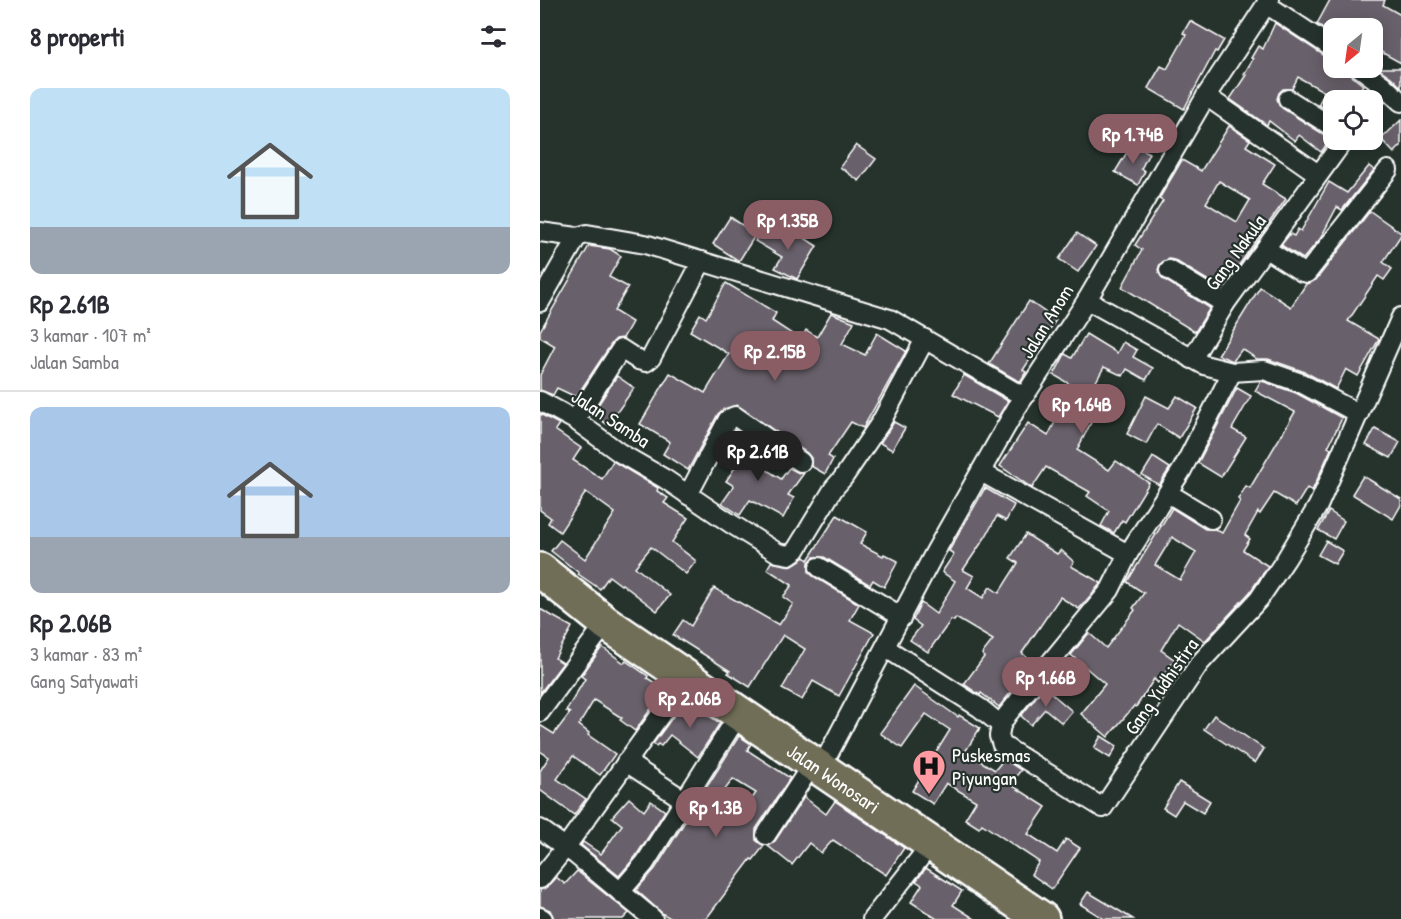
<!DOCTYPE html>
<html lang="id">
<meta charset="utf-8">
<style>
:root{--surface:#fff;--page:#f2f2f3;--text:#2b2b33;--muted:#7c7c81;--line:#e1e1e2;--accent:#8a5d65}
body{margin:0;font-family:"Patrick Hand",sans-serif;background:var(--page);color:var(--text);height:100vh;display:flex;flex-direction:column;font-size:22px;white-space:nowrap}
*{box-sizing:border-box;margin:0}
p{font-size:20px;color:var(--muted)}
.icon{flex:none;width:33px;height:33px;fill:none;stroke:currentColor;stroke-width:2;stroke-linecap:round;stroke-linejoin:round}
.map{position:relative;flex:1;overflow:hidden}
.drawer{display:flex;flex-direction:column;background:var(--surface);width:540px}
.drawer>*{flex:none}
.needle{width:39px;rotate:209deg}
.controls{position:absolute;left:783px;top:18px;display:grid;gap:12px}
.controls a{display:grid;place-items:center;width:60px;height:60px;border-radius:12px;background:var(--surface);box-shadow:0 3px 15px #0003;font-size:30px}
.price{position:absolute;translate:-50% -51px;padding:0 14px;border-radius:21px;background:var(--accent);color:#fff;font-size:20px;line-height:39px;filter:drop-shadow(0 2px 3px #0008)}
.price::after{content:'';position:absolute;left:50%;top:36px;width:18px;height:14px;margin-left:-9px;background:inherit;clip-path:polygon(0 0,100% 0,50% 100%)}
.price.selected{background:#222;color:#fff}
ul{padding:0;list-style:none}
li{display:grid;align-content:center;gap:12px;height:318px;padding:0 30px}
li+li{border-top:2px solid var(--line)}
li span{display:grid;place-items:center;height:186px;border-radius:12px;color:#555}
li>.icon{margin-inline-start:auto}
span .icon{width:108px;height:108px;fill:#fffc;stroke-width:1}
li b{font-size:26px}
h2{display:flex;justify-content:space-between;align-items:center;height:72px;padding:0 30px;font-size:26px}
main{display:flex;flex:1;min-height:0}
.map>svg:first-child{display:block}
</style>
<main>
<section class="drawer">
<h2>8 properti<svg class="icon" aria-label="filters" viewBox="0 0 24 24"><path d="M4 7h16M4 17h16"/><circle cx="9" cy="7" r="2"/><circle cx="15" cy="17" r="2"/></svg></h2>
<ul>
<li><span style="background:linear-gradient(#bfe0f5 75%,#9aa5b1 0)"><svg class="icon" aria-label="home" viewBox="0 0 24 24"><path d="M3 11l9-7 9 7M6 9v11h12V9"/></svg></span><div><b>Rp 2.61B</b><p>3 kamar · 107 m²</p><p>Jalan Samba</p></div></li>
<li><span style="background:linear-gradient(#a9c7e8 70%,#9aa5b1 0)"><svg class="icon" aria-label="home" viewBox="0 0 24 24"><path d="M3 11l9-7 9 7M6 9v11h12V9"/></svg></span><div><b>Rp 2.06B</b><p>3 kamar · 83 m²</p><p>Gang Satyawati</p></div></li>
</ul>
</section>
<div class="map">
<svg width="861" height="919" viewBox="0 0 861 919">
<rect width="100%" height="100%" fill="#26332d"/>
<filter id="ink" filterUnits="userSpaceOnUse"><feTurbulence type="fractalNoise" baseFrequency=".0167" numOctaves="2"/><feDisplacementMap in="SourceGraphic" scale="12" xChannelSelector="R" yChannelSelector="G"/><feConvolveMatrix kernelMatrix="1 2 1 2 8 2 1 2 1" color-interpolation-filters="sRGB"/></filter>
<g filter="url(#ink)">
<g fill="#68606a" stroke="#fff" stroke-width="1.5" fill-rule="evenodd">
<polygon points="790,0 845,0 843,5 861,15 861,63 832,47 832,28 794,28 794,35 777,24"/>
<polygon points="650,21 684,40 677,52 675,51 644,109 608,88 621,66 627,69 646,35 643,33"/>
<polygon points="735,23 788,58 794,60 794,68 809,68 813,77 823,85 814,100 794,100 794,114 778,105 785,92 758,77 752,89 743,89 739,93 737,99 742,108 791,139 781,152 759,135 755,141 729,121 727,125 690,99 706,75 704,74 713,59 711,58 718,46 723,49"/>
<polygon points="838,68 861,68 861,87 851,77"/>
<polygon points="861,120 861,146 854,153 841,139"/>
<path d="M689,126L710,140L706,146L735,164L722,184L746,199L682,289L634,260L629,259L620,264L618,270L623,279L670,308L655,332L582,287L602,250L595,245L623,201L619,199L642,160L661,171ZM679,181L710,200L697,222L666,203Z"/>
<polygon points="592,144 609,153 601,169 605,171 598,185 575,172"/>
<polygon points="316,145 336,159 319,181 300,167"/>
<polygon points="829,166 834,170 802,210 797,207 780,239 763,259 741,245 750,234 754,236 758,229 761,231 789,182 807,193"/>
<polygon points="830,211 861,233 861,235 843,262 852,269 844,280 838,276 808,321 839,339 818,376 806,369 796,389 765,372 728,359 717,359 702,349 693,361 678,355 720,287 751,307 766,284 776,280"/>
<polygon points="190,217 216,234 199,261 173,244"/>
<polygon points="224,226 251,242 257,233 277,246 257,279 235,268 242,257 215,241"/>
<polygon points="537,233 556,246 538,272 519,259"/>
<polygon points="49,246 70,249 81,256 69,277 88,287 74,311 92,322 83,338 76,339 72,343 36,397 17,388 13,395 0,390 0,375 15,346 0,337 0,331"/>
<polygon points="186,283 236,313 232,321 261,340 266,330 277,337 291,313 314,322 302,344 325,355 337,333 366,351 323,428 311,422 288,456 293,459 285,474 271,466 271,458 267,453 197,405 184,409 178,414 148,470 123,454 130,442 100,424 130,373 165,393 189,354 150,331 160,314 166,318"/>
<polygon points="489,301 516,320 483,370 486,372 480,382 449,364"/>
<polygon points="546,334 577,353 583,342 597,350 593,357 613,368 606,380 587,369 583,376 564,367 546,400 559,407 537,450 569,470 576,461 609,483 585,522 582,520 574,533 561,526 569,511 547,496 550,492 506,467 492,488 460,466 488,423 508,436 533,386 514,375 525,354 532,358"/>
<polygon points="424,375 468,401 458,417 413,394"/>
<polygon points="77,376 94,388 68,425 52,414"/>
<path d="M722,381L756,393L802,418L788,447L791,449L772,491L767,488L756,506L734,493L720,514L718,512L705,535L710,539L703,550L728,566L710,592L665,641L638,622L621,650L635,660L618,683L614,679L596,707L594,706L568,737L541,714L565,684L531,655L549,633L566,648L595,610L593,608L604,593L587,582L632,508L665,529H675L682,533L700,501L698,499L706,486L710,488L755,412L715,391L720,382ZM632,537L656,552L640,580L615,565Z"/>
<polygon points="697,388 711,396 692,429 706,437 681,477 658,463"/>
<polygon points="606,396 629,408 637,396 657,408 639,438 617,424 606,444 587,434"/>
<polygon points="0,414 19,424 15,430 41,448 33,460 62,479 73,461 118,488 117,491 128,498 124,503 148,518 132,542 156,561 146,574 111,547 95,567 130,595 117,611 82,584 81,585 69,576 60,589 38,574 39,573 11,551 20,540 45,559 75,513 46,492 20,532 8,523 11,518 0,510"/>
<polygon points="354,422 365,428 352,450 340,443"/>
<polygon points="835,429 860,442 851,458 826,445"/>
<polygon points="195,430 216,444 207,457 241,479 249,468 259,473 264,473 248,495 254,498 243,518 210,500 200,515 182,503 194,486 186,481 202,457 186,447"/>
<polygon points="613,457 630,468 619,485 602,475"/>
<polygon points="823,476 861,499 861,505 853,519 812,494"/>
<polygon points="445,488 474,505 466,521 457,516 446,536 423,570 434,576 427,588 443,598 450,587 459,593 478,563 470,558 486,534 517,554 521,550 534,562 531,566 561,583 539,609 520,597 482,653 494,664 459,707 441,693 440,695 424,684 444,657 442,654 453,640 416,618 414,621 411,620 388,652 370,640 381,626 373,620 381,603 396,614 415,581 402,572 414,554 409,551"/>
<polygon points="789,511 804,521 794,539 778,530"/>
<polygon points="297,515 327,532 320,544 343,556 344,554 358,561 344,587 333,580 330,585 284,557 274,557 269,562 269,572 273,576 319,604 310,620 334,633 299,696 273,681 262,700 242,689 265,649 243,635 210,687 188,673 190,671 133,635 143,620 151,626 174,588 239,625 253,604 243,597 252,585 227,569 231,562 251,566 265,557 268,560"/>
<polygon points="786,541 803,551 795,564 778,555"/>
<polygon points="0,609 32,627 15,658 23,663 0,693"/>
<polygon points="62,647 84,663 86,661 108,676 107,678 125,689 95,731 80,720 82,718 54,700 39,725 49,733 48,735 75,754 60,775 33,756 17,779 46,799 34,815 0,790 0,771 9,757 0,751 0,725 14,734 30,713 26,711 45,679 41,676"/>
<polygon points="374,686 418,717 419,715 440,728 425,752 455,770 464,759 481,770 470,784 506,807 488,834 517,853 526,839 540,848 512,889 491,874 499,862 442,824 439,828 425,819 436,801 406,783 393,804 372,791 410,730 386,714 362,748 340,733"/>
<polygon points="504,687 532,711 522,723 505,709 491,725 481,716"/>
<polygon points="145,700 180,723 158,757 130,735 121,746 118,744 116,746 113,744"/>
<polygon points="674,715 724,749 715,763 664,729"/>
<path d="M199,736L211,744L207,750L250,778L216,829V840L224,846L213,860L211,859L166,919H132L123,914L96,890L115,869ZM193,779L216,793L201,814L178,799Z"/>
<polygon points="561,736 577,746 570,758 554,748"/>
<polygon points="639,782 670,801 663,813 643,801 634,815 623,808"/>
<polygon points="264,797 286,814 295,801 364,848 346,875 293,840 281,853 269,843 252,865 228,846 235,841"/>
<polygon points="89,798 104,811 111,801 125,811 96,856 79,876 41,845 43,842 61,854 82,825 72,817"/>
<polygon points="386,868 422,891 413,905 435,919 397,919 371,902 382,885 376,881"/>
<polygon points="37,871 89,913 83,919 14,919 10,910 0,906 0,890 8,886 16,877 25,884"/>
<polygon points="548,892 593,919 564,919 540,904"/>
</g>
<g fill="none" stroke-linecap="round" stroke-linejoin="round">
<defs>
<g id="street">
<polyline points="726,4 794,49"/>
<polyline points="820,68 843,85 832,100"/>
<polyline points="843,85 861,102"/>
<polyline points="666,96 778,174"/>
<polyline points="748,99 794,128"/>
<polyline points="0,232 37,237 47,234 105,244 350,319 484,397"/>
<polyline points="726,249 762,272 767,273 848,170"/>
<polyline points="629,270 685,304"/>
<polyline points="547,300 664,365 692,372 724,370 761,383 819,414"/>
<polyline points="0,302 37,237"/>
<polyline points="652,359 685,304 804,140"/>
<polyline points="0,401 35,420 80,453 125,479 190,523 238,553 249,555 256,550 294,488 303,478 341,422 385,339"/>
<polyline points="35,420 81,349 98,360 106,362 111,358 162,261"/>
<polyline points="441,472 588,554"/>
<polyline points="628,493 671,519"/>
<polyline points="148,495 188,419 195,416 261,462"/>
<polyline points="279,567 362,617"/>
<polyline points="346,648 440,708 461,725 459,736 462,745 563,808 659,664 719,599 746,559 778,506 861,317"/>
<polyline points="0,712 66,623"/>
<polyline points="461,725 467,715 570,590 588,554 642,470 692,372"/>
<polyline points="86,762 144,800"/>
<polyline points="281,768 395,552 476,409 547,300 666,96 729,0"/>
<polyline points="0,829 36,855 113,919"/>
<polyline points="226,835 273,763"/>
<polyline points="0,879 25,848 147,678"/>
<polyline points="80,892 105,863 199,714"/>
<polyline points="0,917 3,919"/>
<polyline points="332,919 391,844"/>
</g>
<g id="highway">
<path id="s1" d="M0,570L66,623L502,919"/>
</g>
</defs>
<use href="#street" stroke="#fff" stroke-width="22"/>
<use href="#highway" stroke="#fff" stroke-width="38"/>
<use href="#street" stroke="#26332d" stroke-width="18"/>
<use href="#highway" stroke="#716e59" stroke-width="33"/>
</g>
</g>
<defs>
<symbol id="hospital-pin" viewBox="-11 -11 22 30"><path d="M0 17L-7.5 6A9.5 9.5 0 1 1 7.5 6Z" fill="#ff9aa2" stroke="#26332d"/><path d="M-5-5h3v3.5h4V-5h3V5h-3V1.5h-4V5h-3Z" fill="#111"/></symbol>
</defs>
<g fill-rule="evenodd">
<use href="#hospital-pin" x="370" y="747" width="38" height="52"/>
</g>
<g text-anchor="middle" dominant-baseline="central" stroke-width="4.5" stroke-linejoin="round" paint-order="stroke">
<g font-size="20" fill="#fff" stroke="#26332d">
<text transform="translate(695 252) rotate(-54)">Gang Nakula</text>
<text transform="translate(506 321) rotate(-58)">Jalan Anom</text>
<text transform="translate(71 418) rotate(33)">Jalan Samba</text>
<text transform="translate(621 686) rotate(-55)">Gang Yudhistira</text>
<text stroke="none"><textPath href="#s1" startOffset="360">Jalan Wonosari</textPath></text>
</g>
<g font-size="20" fill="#fff" stroke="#26332d" text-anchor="start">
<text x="412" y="754">Puskesmas<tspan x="412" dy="23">Piyungan</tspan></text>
</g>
</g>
</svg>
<div class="controls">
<a><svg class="needle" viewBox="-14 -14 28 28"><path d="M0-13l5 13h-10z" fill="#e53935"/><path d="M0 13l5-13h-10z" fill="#7c7c81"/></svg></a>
<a><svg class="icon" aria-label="locate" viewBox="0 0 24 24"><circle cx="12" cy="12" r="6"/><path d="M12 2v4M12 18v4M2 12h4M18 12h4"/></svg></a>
</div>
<b class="price" style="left:593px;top:165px">Rp 1.74B</b>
<b class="price" style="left:248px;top:251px">Rp 1.35B</b>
<b class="price" style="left:235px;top:382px">Rp 2.15B</b>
<b class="price" style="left:542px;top:435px">Rp 1.64B</b>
<b class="price selected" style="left:218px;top:482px">Rp 2.61B</b>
<b class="price" style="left:506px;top:708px">Rp 1.66B</b>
<b class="price" style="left:150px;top:729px">Rp 2.06B</b>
<b class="price" style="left:176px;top:838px">Rp 1.3B</b>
</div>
</main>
